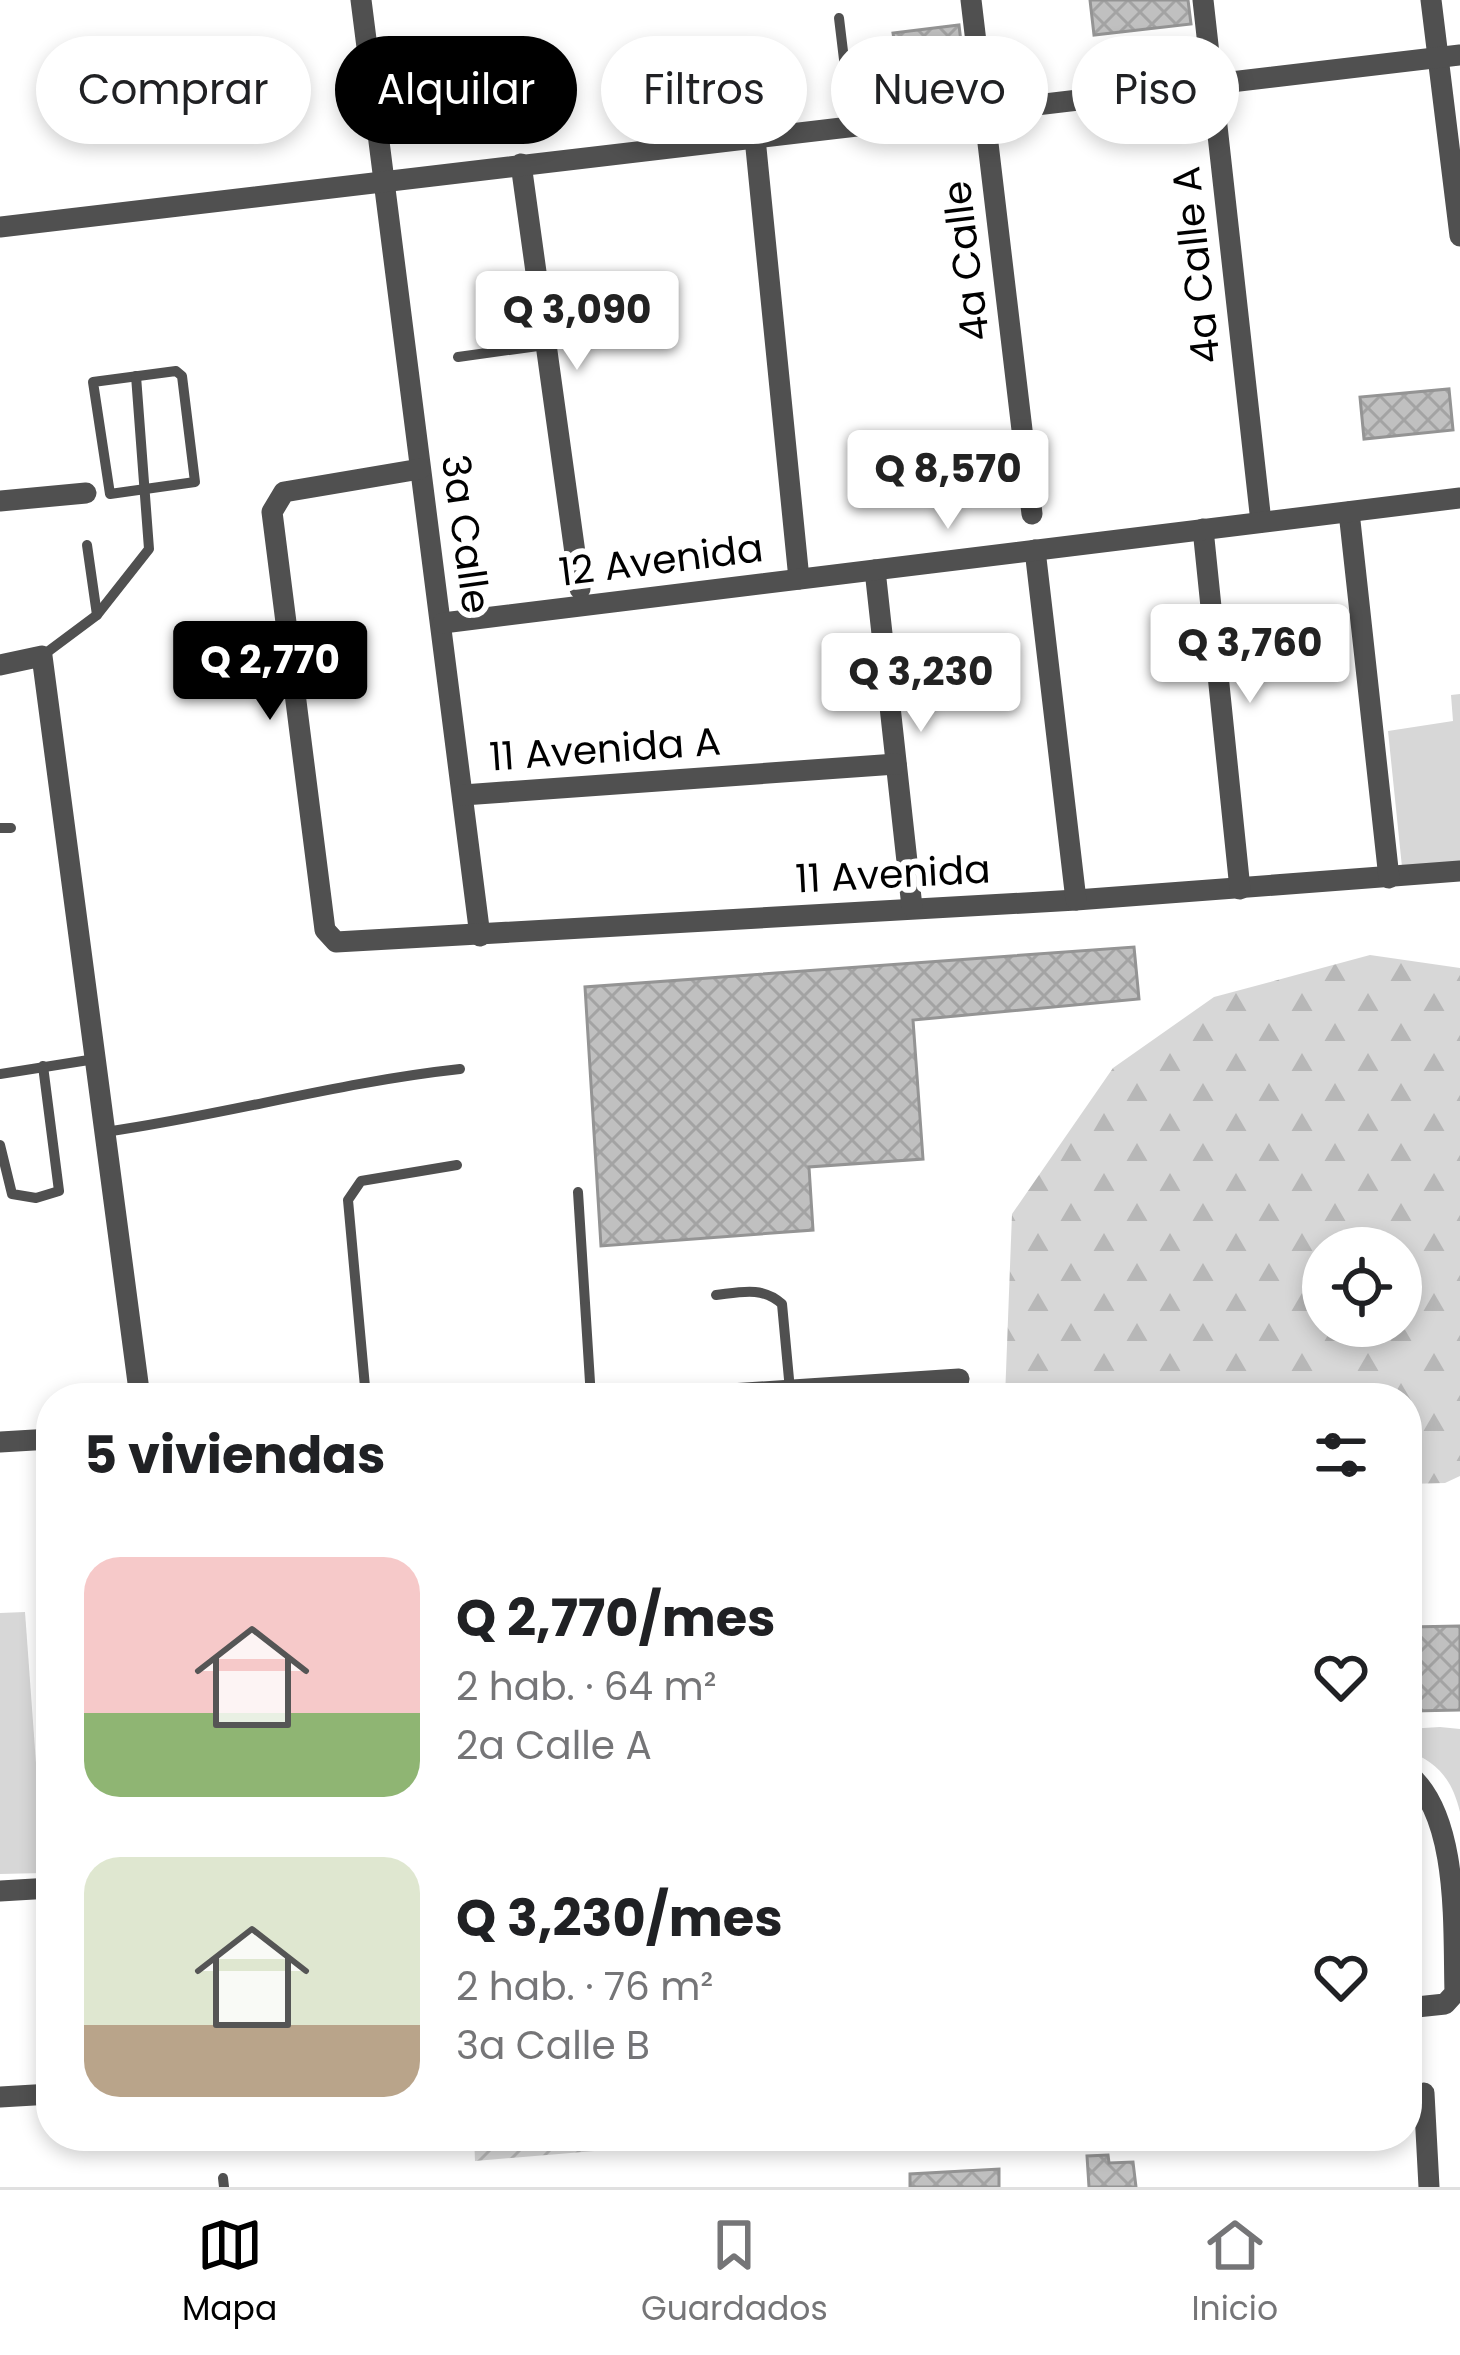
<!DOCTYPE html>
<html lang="es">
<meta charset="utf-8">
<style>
:root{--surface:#fff;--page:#f2f2f2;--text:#202124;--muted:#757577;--line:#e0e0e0;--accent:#000}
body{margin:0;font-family:Poppins,sans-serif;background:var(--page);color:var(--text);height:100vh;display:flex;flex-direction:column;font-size:45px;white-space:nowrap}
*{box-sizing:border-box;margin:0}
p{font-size:39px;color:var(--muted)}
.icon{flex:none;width:66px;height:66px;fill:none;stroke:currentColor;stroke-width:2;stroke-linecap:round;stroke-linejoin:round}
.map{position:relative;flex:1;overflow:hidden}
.side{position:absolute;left:36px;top:1383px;width:1386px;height:768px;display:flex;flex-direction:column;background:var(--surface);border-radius:48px;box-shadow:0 6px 18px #0003}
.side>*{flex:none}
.banner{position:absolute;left:36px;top:36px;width:1389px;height:108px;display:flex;gap:24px}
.buttons{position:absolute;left:1302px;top:1227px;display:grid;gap:24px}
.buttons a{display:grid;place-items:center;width:120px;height:120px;border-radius:50%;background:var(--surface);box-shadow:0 6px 18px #0003;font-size:60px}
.price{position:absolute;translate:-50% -102px;padding:0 27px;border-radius:12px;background:#fff;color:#222;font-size:39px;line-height:78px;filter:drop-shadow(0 3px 6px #0008)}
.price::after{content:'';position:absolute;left:50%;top:72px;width:36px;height:27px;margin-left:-18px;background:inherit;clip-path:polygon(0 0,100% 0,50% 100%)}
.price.current{background:var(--accent);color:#fff}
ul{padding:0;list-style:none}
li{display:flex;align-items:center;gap:36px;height:300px;padding:0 48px}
li span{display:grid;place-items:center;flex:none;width:336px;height:240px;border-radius:36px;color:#555}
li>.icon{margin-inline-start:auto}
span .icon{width:144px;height:144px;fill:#fffc;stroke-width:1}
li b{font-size:51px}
h2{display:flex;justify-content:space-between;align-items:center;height:144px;padding:0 48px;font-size:51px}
.chip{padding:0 42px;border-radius:54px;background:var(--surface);box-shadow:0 6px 18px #0003;font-size:42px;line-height:108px}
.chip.current{background:var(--accent);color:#fff}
.tab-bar{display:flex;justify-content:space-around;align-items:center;height:168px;border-top:3px solid var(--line);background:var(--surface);font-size:33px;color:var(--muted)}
.tab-bar a{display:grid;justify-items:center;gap:6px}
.tab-bar .current{color:var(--accent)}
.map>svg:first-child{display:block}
</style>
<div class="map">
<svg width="1460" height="2187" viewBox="0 0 1460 2187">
<defs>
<pattern id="forest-firs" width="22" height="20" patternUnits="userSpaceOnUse" patternTransform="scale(3)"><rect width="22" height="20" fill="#d7d7d7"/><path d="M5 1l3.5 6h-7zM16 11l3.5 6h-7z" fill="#b7b7b7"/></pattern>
<pattern id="garden-furrows" width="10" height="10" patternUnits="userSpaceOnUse" patternTransform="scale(3)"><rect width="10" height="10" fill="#d7d7d7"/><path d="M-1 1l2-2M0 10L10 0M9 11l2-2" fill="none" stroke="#b7b7b7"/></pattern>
<pattern id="building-cross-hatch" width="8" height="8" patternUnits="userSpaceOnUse" patternTransform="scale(3)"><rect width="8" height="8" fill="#c0c0c0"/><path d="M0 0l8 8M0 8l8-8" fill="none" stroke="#a3a3a3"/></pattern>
</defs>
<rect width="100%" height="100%" fill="#fff"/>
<g fill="#d7d7d7">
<polygon points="1460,694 1460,861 1402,867 1388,731 1453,721 1451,695"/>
<polygon points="25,1612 44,1873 0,1874 0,1613"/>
<path d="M1440,1727L1460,1729V1812C1452,1779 1438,1763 1407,1750V1729Z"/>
</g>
<path fill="url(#forest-firs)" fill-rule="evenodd" d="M1370,955L1460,968V1476L1445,1483L1407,1484V1398H1005L1012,1214L1113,1068L1214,997ZM1323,1248H1401V1326H1323Z"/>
<polygon fill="url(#garden-furrows)" points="474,2136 654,2136 654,2146 475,2161"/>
<g fill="url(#building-cross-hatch)" stroke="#949494" stroke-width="3">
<polygon points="1090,0 1188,0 1191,24 1094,35"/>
<polygon points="959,25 967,94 904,102 893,33"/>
<polygon points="1449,389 1453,430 1364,439 1360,397"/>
<polygon points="1134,947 1139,999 913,1020 923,1159 809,1167 813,1230 601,1246 585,987"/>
<polygon points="1460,1626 1460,1710 1413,1711 1410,1627"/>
<polygon points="1108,2155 1109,2163 1133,2162 1136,2187 1089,2187 1087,2156"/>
<polygon points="999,2169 999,2187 910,2187 910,2174"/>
</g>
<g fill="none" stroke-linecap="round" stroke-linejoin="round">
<g stroke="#505050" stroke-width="10">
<polyline points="839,18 852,126"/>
<polyline points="458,357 545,345"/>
<polygon points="176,371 182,376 195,482 110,494 93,382"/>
<polyline points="87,545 97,615"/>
<polyline points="42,656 97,615 149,549 136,376"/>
<polyline points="0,828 11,828"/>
<polyline points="0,1074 95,1059"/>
<path d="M105,1132C225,1115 340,1082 460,1069"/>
<polyline points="0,1145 12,1194 36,1198 59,1191 43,1066"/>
<polyline points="578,1192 591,1398"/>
<path d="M716,1295C741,1292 762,1286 782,1304L790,1390"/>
<polyline points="366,1398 348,1200 361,1181 457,1165"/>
<polyline points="223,2178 224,2187"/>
</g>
<g stroke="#505050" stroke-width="21">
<polyline points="361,0 480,936"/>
<polyline points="971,0 1032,514"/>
<polyline points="1203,0 1261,522"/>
<polyline points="1431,0 1460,236"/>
<polyline points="755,138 799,579"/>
<polyline points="521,164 580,589"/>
<polyline points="0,227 1460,55"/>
<polyline points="420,469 284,492 272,512 325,930 336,942 1076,900 1460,871"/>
<polyline points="0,501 86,493"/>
<polyline points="1349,512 1389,878"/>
<polyline points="1203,529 1240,889"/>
<polyline points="1035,550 1076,900"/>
<polyline points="875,570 912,907"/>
<polyline points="443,623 1460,498"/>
<polyline points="0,665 42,656 140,1398"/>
<polyline points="463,795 896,764"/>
<polyline points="669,1398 959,1379"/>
<polyline points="0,1442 51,1439"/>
<path d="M1407,1773C1460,1815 1453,1928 1455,1993L1445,2004L1407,2008"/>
<polyline points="0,1891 51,1888"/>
<polyline points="1424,2093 1429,2187"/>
<polyline points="0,2097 51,2094"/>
</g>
</g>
<g text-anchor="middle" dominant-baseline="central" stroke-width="12" stroke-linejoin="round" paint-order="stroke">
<g font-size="39" fill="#000" stroke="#fff">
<text transform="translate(966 261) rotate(-97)">4a Calle</text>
<text transform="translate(1196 265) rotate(-96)">4a Calle A</text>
<text transform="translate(466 534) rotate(82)">3a Calle</text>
<text transform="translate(661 560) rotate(-7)">12 Avenida</text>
<text transform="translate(605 749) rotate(-4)">11 Avenida A</text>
<text transform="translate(893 874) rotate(-3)">11 Avenida</text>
</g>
</g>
</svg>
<div class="buttons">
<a><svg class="icon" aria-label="locate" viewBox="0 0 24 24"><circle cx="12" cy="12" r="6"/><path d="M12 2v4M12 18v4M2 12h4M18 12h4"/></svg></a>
</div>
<b class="price" style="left:577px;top:373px">Q 3,090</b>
<b class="price" style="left:948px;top:532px">Q 8,570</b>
<b class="price" style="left:1250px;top:706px">Q 3,760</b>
<b class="price current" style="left:270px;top:723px">Q 2,770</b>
<b class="price" style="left:921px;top:735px">Q 3,230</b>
<div class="banner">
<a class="chip">Comprar</a>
<a class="chip current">Alquilar</a>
<a class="chip">Filtros</a>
<a class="chip">Nuevo</a>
<a class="chip">Piso</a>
</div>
<section class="side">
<h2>5 viviendas<svg class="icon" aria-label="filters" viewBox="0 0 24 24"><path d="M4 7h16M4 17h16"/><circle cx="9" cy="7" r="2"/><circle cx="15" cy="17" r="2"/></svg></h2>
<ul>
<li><span style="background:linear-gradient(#f6c9c9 65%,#8fb573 0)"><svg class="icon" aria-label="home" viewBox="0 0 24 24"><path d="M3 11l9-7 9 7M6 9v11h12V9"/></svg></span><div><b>Q 2,770/mes</b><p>2 hab. · 64 m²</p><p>2a Calle A</p></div><svg class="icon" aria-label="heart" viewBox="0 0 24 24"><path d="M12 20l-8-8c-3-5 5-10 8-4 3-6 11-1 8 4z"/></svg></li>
<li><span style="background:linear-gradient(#dfe7d0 70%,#b9a48a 0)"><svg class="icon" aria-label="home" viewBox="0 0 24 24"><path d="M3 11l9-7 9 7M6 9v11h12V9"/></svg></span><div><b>Q 3,230/mes</b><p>2 hab. · 76 m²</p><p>3a Calle B</p></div><svg class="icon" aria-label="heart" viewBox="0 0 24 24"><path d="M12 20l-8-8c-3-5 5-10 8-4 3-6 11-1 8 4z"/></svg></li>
</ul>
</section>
</div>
<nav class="tab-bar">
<a class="current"><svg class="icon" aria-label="map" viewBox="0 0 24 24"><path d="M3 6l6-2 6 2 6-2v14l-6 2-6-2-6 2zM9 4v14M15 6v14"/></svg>Mapa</a>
<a><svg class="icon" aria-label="saved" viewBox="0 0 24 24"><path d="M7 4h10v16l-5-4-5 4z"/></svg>Guardados</a>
<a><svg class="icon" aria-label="home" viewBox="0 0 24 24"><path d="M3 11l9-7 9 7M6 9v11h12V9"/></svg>Inicio</a>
</nav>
